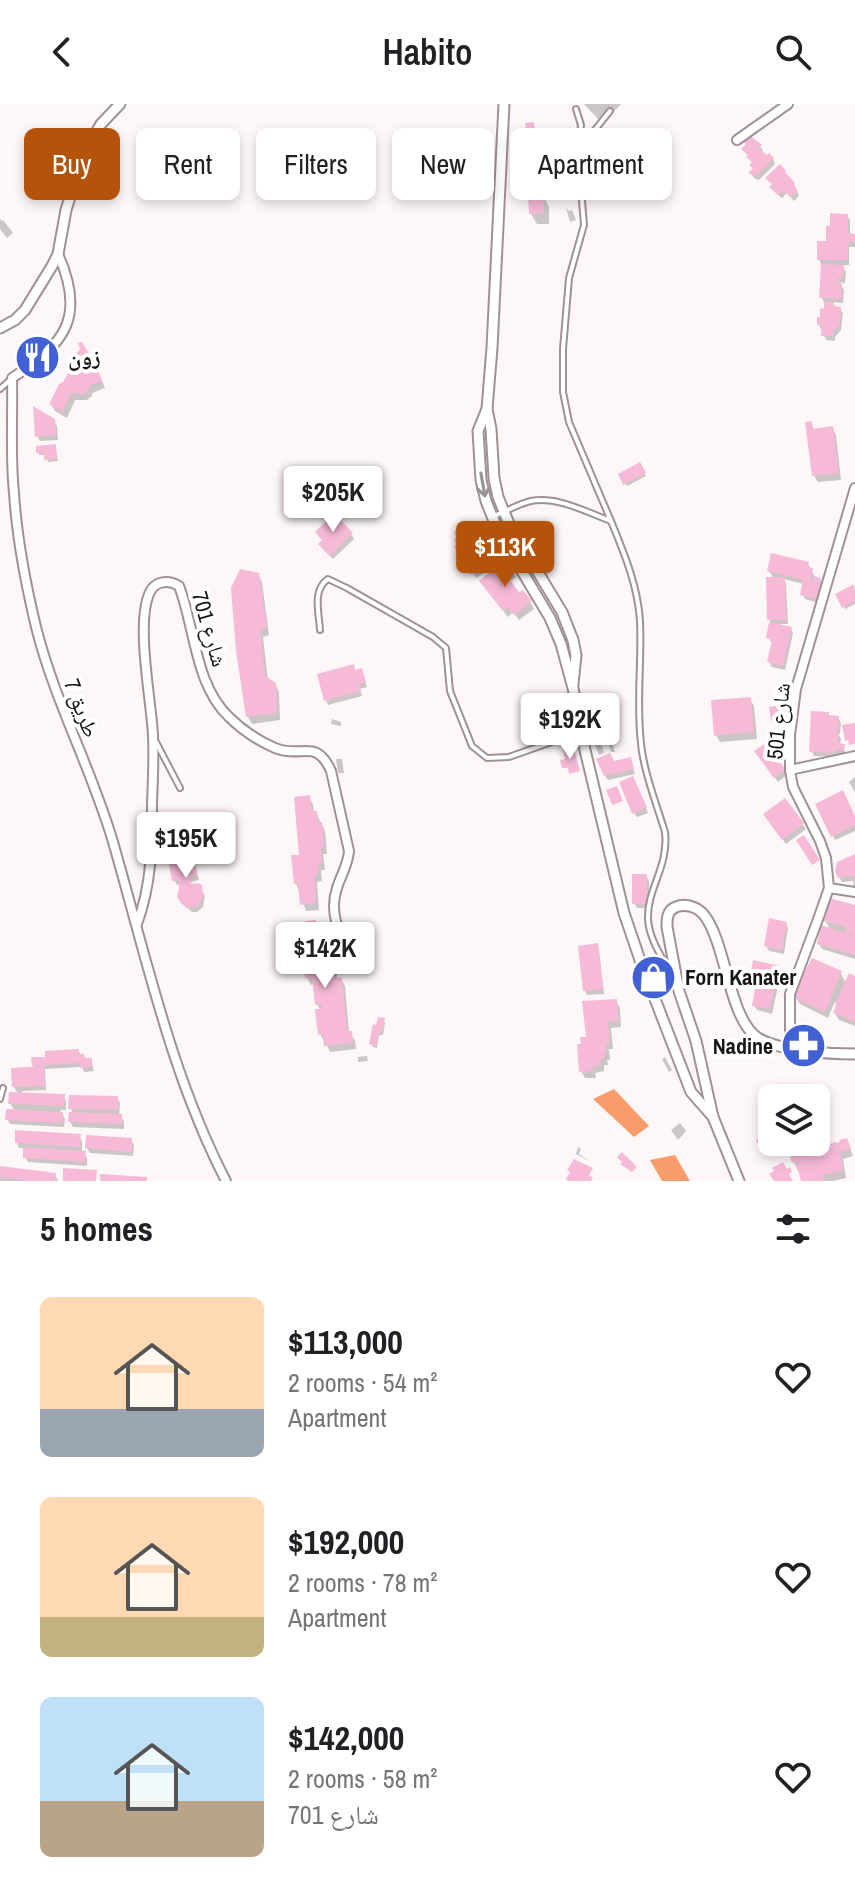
<!DOCTYPE html>
<meta charset="utf-8">
<style>
:root{--surface:#fff;--page:#f2f2f2;--text:#202124;--muted:#757577;--accent:#b45309}
body{margin:0;font-family:"Archivo Narrow","Noto Naskh Arabic",sans-serif;background:var(--page);color:var(--text);height:100vh;display:flex;flex-direction:column;font-size:30px;white-space:nowrap}
*{box-sizing:border-box;margin:0}
p{font-size:26px;color:var(--muted)}
.icon{flex:none;width:44px;height:44px;fill:none;stroke:currentColor;stroke-width:2;stroke-linecap:round;stroke-linejoin:round}
.map{position:relative;height:1077px;overflow:hidden}
.panel{display:flex;flex-direction:column;background:var(--surface);flex:1}
.panel>*{flex:none}
.hud{position:absolute;left:24px;top:24px;width:808px;height:72px;display:flex;gap:16px}
.tools{position:absolute;left:758px;top:980px;display:grid;gap:16px}
.tools a{display:grid;place-items:center;width:72px;height:72px;border-radius:12px;background:var(--surface);box-shadow:0 4px 12px #0003;font-size:40px}
.price{position:absolute;translate:-50% -68px;padding:0 18px;border-radius:8px;background:#fff;color:#222;font-size:26px;line-height:52px;filter:drop-shadow(0 2px 4px #0008)}
.price::after{content:'';position:absolute;left:50%;top:48px;width:24px;height:18px;margin-left:-12px;background:inherit;clip-path:polygon(0 0,100% 0,50% 100%)}
.price.selected{background:var(--accent);color:#fff}
ul{padding:0;list-style:none}
li{display:flex;align-items:center;gap:24px;height:200px;padding:0 40px}
li span{display:grid;place-items:center;flex:none;width:224px;height:160px;border-radius:12px;color:#555}
li>.icon{margin-inline-start:auto}
span .icon{width:96px;height:96px;fill:#fffc;stroke-width:1}
li b{font-size:34px}
h2{display:flex;justify-content:space-between;align-items:center;height:96px;padding:0 40px;font-size:34px}
.tag{padding:0 28px;border-radius:12px;background:var(--surface);box-shadow:0 4px 12px #0003;font-size:28px;line-height:72px}
.tag.selected{background:var(--accent);color:#fff}
header{display:flex;justify-content:space-between;align-items:center;height:104px;padding:0 40px;background:var(--surface);font-size:36px;font-weight:600}
.map>svg:first-child{display:block}
</style>
<header><svg class="icon" aria-label="back" viewBox="0 0 24 24"><path d="M15 5l-7 7 7 7"/></svg>Habito<svg class="icon" aria-label="search" viewBox="0 0 24 24"><circle cx="10" cy="10" r="6"/><path d="M15 15l6 6"/></svg></header>
<div class="map">
<svg width="855" height="1077" viewBox="0 0 855 1077">
<rect width="100%" height="100%" fill="#fef7f8"/>
<g fill="#f99c6b">
<polygon points="614,985 649,1022 634,1033 593,995"/>
<polygon points="675,1051 690,1077 662,1077 650,1056"/>
</g>
<g fill="#0003">
<polygon points="584,0 620,0 621,1 601,18"/>
<polygon points="533,20 539,31 541,87 549,103 549,120 537,120 531,110 528,28"/>
<polygon points="760,42 763,47 761,49 773,55 775,60 759,76 754,74 751,69 754,66 752,62 753,60 744,45"/>
<polygon points="768,74 794,80 799,92 794,97 787,89 782,94 775,88 773,81"/>
<polygon points="566,104 569,107 572,106 576,116 570,118"/>
<polygon points="847,112 850,116 850,131 855,134 855,143 849,143 849,161 841,161 846,168 845,179 839,178 844,186 843,199 832,198 836,204 840,205 843,209 841,226 835,233 835,237 826,236 819,221 826,207 826,198 824,198 821,193 822,161 819,156"/>
<polygon points="0,115 2,117 3,116 13,129 7,134 0,125"/>
<polygon points="92,252 105,284 92,289 92,292 87,296 75,296 67,314 55,307 51,300 89,253"/>
<polygon points="54,317 57,322 58,336 40,337 37,332"/>
<polygon points="811,320 815,327 832,324 836,331 841,376 818,378 814,372"/>
<polygon points="55,342 58,357 48,358 46,351 40,351 38,349"/>
<polygon points="639,361 646,372 627,382 620,371"/>
<polygon points="351,430 354,435 333,455 323,445"/>
<polygon points="478,432 496,462 476,474 457,443"/>
<polygon points="808,460 814,471 814,474 820,475 822,480 818,499 805,495 802,490 804,480 784,475 786,480 788,520 779,520 790,524 793,529 785,566 772,563 769,558 773,539 768,534 771,519 769,516 774,475 769,467"/>
<polygon points="512,466 516,473 509,478 519,491 530,498 534,505 519,516 513,508 508,513 486,484"/>
<polygon points="258,471 262,478 269,531 263,533 268,576 275,580 279,588 280,616 252,620 248,613"/>
<polygon points="853,482 855,486 855,500 845,505 837,491"/>
<polygon points="361,566 367,583 360,585 362,592 328,601 326,596 356,568"/>
<polygon points="750,595 754,602 757,635 720,638 716,631"/>
<polygon points="830,613 838,614 841,619 840,630 838,630 841,635 840,641 843,642 846,651 836,650 836,653 814,652 812,647"/>
<polygon points="332,615 341,618 341,622 331,620"/>
<polygon points="545,617 550,627 538,632 537,629"/>
<polygon points="610,631 615,648 611,648 606,632"/>
<polygon points="600,636 604,649 599,651 594,638"/>
<polygon points="765,641 787,671 778,678 759,653"/>
<polygon points="336,655 342,655 344,669 338,669"/>
<polygon points="630,656 635,670 608,676 605,672 613,660"/>
<polygon points="855,673 855,688 849,678"/>
<polygon points="635,680 648,709 637,713 634,709"/>
<polygon points="309,694 313,700 314,709 316,709 325,727 327,750 323,750 325,766 321,766 322,777 317,778 319,806 306,807 296,779"/>
<polygon points="785,696 806,725 786,740 768,716"/>
<polygon points="818,701 855,715 855,727 835,736"/>
<polygon points="192,751 199,776 191,778 192,782 201,786 205,792 203,803 197,808 192,808 184,801 180,796 181,780 177,781 174,776"/>
<polygon points="855,753 855,788 852,784 854,777 842,778 839,773"/>
<polygon points="646,772 649,777 649,804 637,804 634,799"/>
<polygon points="855,803 855,855 822,845 819,840 831,827 825,816"/>
<polygon points="315,818 319,825 321,843 326,854 329,854 337,869 337,876 341,875 345,882 349,929 355,936 356,945 330,948 325,937 324,937 320,930 321,907 317,900 315,880 311,881 307,874"/>
<polygon points="786,820 788,824 784,850 769,847 766,842"/>
<polygon points="597,842 599,846 604,890 587,891 585,887"/>
<polygon points="778,864 781,868 772,910 757,906 754,901 758,883 754,882 751,877"/>
<polygon points="840,868 846,879 855,874 855,922 839,916 835,909 838,902 835,897 828,914 800,900 796,894"/>
<polygon points="616,897 620,904 621,923 611,924 613,945 609,945 610,956 607,956 608,961 604,961 604,967 595,969 596,974 585,974 581,967 588,935"/>
<polygon points="383,916 385,919 383,931 379,931 377,944 373,943 371,940"/>
<polygon points="78,947 86,956 91,956 94,967 84,968 82,963 45,965 46,986 22,987 22,991 63,992 66,997 66,1006 60,1006 65,1015 64,1023 10,1020 7,1015 15,1008 10,999 18,990 14,983 34,965 33,955"/>
<polygon points="367,952 368,957 358,958 358,953"/>
<polygon points="665,953 672,966 669,968 662,955"/>
<polygon points="117,994 120,999 119,1012 124,1017 124,1025 73,1023 70,1018 74,1010 70,1004"/>
<polygon points="680,1019 686,1027 678,1036 671,1026"/>
<polygon points="79,1032 82,1037 82,1049 84,1049 87,1054 87,1062 28,1058 25,1053 25,1044 19,1044 17,1039"/>
<polygon points="131,1036 134,1041 133,1052 90,1049 87,1044"/>
<polygon points="847,1036 853,1052 843,1055 846,1074 834,1077 803,1077 794,1058 801,1047 807,1052"/>
<polygon points="578,1043 581,1045 579,1050 589,1057 576,1050"/>
<polygon points="0,1064 55,1071 58,1077 0,1077"/>
</g>
<g fill="#f6bad7">
<polygon points="534,18 536,75 544,90 544,109 529,110 528,92 522,82 519,50 519,35 521,35 520,27 526,26 525,19"/>
<polygon points="748,30 762,41 758,44 767,51 769,49 774,54 756,72 748,69 753,64 749,61 752,58 746,53 748,51 741,45 746,40 742,37"/>
<polygon points="780,60 786,67 785,68 795,79 793,82 798,86 790,93 783,86 778,91 769,83 772,80 765,74"/>
<polygon points="830,109 848,110 848,129 855,130 855,136 853,138 848,138 848,156 817,156 817,137 826,137 826,122 830,122"/>
<polygon points="821,160 844,161 843,174 838,174 837,179 842,179 841,195 819,194"/>
<polygon points="824,198 834,198 834,202 841,203 840,221 833,227 833,232 821,232 822,221 817,221 817,213 820,213 820,204 824,205"/>
<polygon points="82,238 90,251 93,250 102,277 89,282 90,285 83,290 71,289 63,308 49,300 59,280 63,278 68,269 71,271 76,256 73,254 80,245 78,239"/>
<polygon points="33,302 55,315 56,331 35,333"/>
<polygon points="812,317 813,325 833,322 839,369 812,372 805,318"/>
<polygon points="56,340 57,355 44,356 44,349 36,349 36,342"/>
<polygon points="640,358 646,369 623,381 618,370"/>
<polygon points="334,409 353,429 330,452 318,440 322,436 315,428"/>
<polygon points="468,419 475,431 478,429 495,456 471,471 454,442 457,441 454,436 457,434 454,428"/>
<polygon points="771,449 809,458 808,463 813,464 810,477 812,478 814,472 821,474 816,495 800,491 803,476 767,467"/>
<polygon points="508,457 514,465 506,471 519,488 523,486 532,497 514,511 508,503 503,507 479,477 499,461 500,463"/>
<polygon points="240,465 259,469 267,524 260,526 265,572 276,579 277,609 246,613 236,547 231,484"/>
<polygon points="766,473 785,473 786,516 767,516"/>
<polygon points="854,480 855,497 842,504 835,490"/>
<polygon points="769,518 792,523 783,562 767,558 772,536 766,534"/>
<polygon points="354,560 355,566 362,564 366,578 359,580 361,587 324,597 317,570"/>
<polygon points="751,593 754,628 714,632 711,596"/>
<polygon points="781,601 783,615 771,617 769,603"/>
<polygon points="811,607 829,608 829,611 839,612 839,626 836,626 836,628 839,628 838,639 845,640 844,646 835,646 834,649 809,648"/>
<polygon points="546,615 550,624 535,630 531,620"/>
<polygon points="855,619 855,640 849,641 848,636 845,637 842,621"/>
<polygon points="766,639 785,665 774,674 754,647"/>
<polygon points="573,642 580,667 569,670 568,664 562,664 560,656 565,655 563,645"/>
<polygon points="610,649 614,657 631,653 634,665 604,672 596,655"/>
<polygon points="633,672 647,703 632,710 619,678"/>
<polygon points="617,682 623,697 612,701 606,686"/>
<polygon points="843,686 855,712 855,721 831,733 815,700"/>
<polygon points="310,691 312,707 317,707 318,719 322,718 324,744 321,744 322,759 318,760 319,771 314,771 316,799 300,801 298,779 294,780 291,751 299,751 294,693"/>
<polygon points="785,694 804,719 782,736 763,710"/>
<polygon points="804,731 820,756 812,761 796,736"/>
<polygon points="193,749 197,771 190,773 191,780 198,779 202,781 203,792 198,802 187,804 181,799 177,793 179,784 178,776 172,777 168,755"/>
<polygon points="855,750 855,772 838,774 835,767 837,758"/>
<rect x="632" y="770" width="15" height="30"/>
<polygon points="829,794 855,801 855,831 845,828 846,823 823,817"/>
<polygon points="769,814 787,818 782,846 764,842"/>
<polygon points="316,816 319,842 323,841 324,852 330,851 331,860 334,860 335,874 342,873 347,927 352,927 353,939 324,942 323,930 318,931 315,905 322,905 321,900 315,901 312,874 305,874 302,844 304,844 302,825 306,825 305,817"/>
<polygon points="821,821 855,832 855,851 817,840"/>
<polygon points="598,839 603,885 583,887 578,842"/>
<polygon points="812,854 842,867 825,908 794,894 797,886 795,885"/>
<polygon points="753,856 779,862 770,905 752,902 756,879 749,878"/>
<polygon points="849,869 855,872 855,918 833,909 836,901 835,900"/>
<polygon points="617,895 618,917 608,917 610,939 606,939 607,949 604,949 605,954 601,955 601,960 593,963 593,967 579,968 577,940 581,940 580,933 586,933 582,897"/>
<polygon points="378,913 385,914 382,929 379,929 376,942 369,940 373,920 376,921"/>
<polygon points="79,945 79,950 84,950 85,954 92,954 92,963 80,964 80,959 32,962 31,953 45,953 45,947"/>
<polygon points="44,962 45,982 12,983 11,964"/>
<polygon points="9,988 65,990 64,1002 8,1000"/>
<polygon points="69,991 118,992 118,1006 68,1005"/>
<polygon points="6,1005 63,1008 62,1019 5,1016"/>
<polygon points="69,1008 122,1010 122,1020 68,1018"/>
<polygon points="766,1019 772,1026 772,1038 775,1038 779,1043 769,1052 756,1037 764,1030 761,1027"/>
<polygon points="15,1026 81,1030 80,1043 15,1039"/>
<polygon points="86,1031 132,1034 131,1048 85,1044"/>
<polygon points="847,1034 851,1045 840,1048 843,1066 823,1072 825,1077 801,1077 796,1058 792,1059 787,1041 798,1038 801,1047 806,1046 807,1049 810,1048 809,1045 815,1043 816,1046 823,1044 822,1042 836,1038 837,1039 840,1038 839,1036"/>
<polygon points="23,1043 86,1047 85,1058 23,1054"/>
<polygon points="622,1048 637,1063 632,1068 620,1060 622,1058 617,1053"/>
<polygon points="574,1055 593,1064 589,1071 593,1074 591,1077 569,1077 566,1075 570,1068 567,1066"/>
<polygon points="783,1058 787,1065 790,1063 792,1068 789,1070 793,1077 774,1077 769,1070 774,1067 772,1064"/>
<polygon points="0,1062 56,1069 55,1077 29,1077 0,1073"/>
<polygon points="63,1064 97,1066 96,1077 63,1077"/>
<polygon points="100,1070 147,1073 147,1077 100,1077"/>
</g>
<g fill="none" stroke-linecap="round" stroke-linejoin="round">
<defs>
<g id="service">
<polyline points="581,38 594,27 610,7"/>
<polyline points="0,285 10,276"/>
<path d="M494,412C507,407 518,400 531,397C558,392 586,408 611,417L569,318L563,288V245L569,174L584,121L578,50L581,21L576,5"/>
<path d="M611,417C624,449 638,482 640,517C642,558 636,598 641,639C643,665 657,702 665,728C669,763 647,784 648,815C649,836 664,856 673,874"/>
<path d="M320,526C319,508 312,486 328,475L347,484L433,533L446,544L450,587L472,642L487,654L509,653L580,628"/>
<polyline points="156,638 180,684"/>
<polyline points="0,995 3,984"/>
</g>
<g id="minor">
<polyline points="737,36 788,0"/>
<path d="M58,150C86,212 66,240 12,274C13,312 10,351 14,389C17,436 26,482 37,527C56,600 92,666 113,738C146,852 171,971 226,1077"/>
<polyline points="790,666 855,652"/>
<polyline points="829,784 855,788"/>
<path d="M137,820C152,780 152,741 152,699C153,676 154,653 153,631C151,595 136,521 149,490C154,477 168,475 179,482C195,524 195,581 229,613C241,625 259,637 275,644C301,655 316,633 331,667L349,747C348,761 341,771 337,784C327,813 344,838 356,864"/>
<polyline points="790,943 790,890 817,818 829,784 826,754 820,737 793,683 790,666 790,631 796,585 855,384"/>
</g>
<g id="tertiary">
<polyline points="504,0 492,244 487,305 491,325 494,374 498,393 510,422 562,508 573,536 576,551 573,580"/>
<polyline points="0,224 15,216 25,206 52,162 58,150 66,106 83,51 101,20 120,0"/>
<polyline points="487,305 478,327 481,376 486,397 498,427 550,514 561,540 573,584 585,646 624,809 641,859 691,988 713,1013"/>
<path d="M739,1077L713,1013L696,937L679,887L667,823C667,815 667,806 676,803C685,799 698,803 704,811C726,838 729,916 758,934C779,947 830,950 855,950"/>
</g>
</defs>
<use href="#service" stroke="#a09193" stroke-width="8"/>
<use href="#minor" stroke="#a09193" stroke-width="12"/>
<use href="#tertiary" stroke="#a09193" stroke-width="13"/>
<use href="#service" stroke="#fff" stroke-width="4"/>
<use href="#minor" stroke="#fff" stroke-width="8"/>
<use href="#tertiary" stroke="#fff" stroke-width="9"/>
</g>
<defs><path id="oneway-shaft" d="M-6 0H5M1.5-3L5.5 0L1.5 3" fill="none" stroke-width="1.6" stroke-linecap="round" stroke-linejoin="round" transform="scale(2)"/></defs>
<use stroke="#989596" href="#oneway-shaft" transform="translate(483 381) rotate(80)"/>
<defs>
<symbol id="restaurant-disc" viewBox="-11 -11 22 22"><circle r="9.5" fill="#4161d4" stroke="#fff"/><path d="M-5-6h1v4h1v-4h1v4h1v-4h1v5L-1.5 .5V6h-2V.5L-5-1ZM5-6V6H3V1.5H1.5Q1.5-4 5-6Z" fill="#fff"/></symbol>
<symbol id="shop-disc" viewBox="-11 -11 22 22"><circle r="9.5" fill="#4161d4" stroke="#fff"/><path d="M-5-2.5h2.3a2.7 3.5 0 0 1 5.4 0H5L5.5 6h-11ZM-1.5-2.5h3a1.5 2.3 0 0 0-3 0Z" fill="#fff"/></symbol>
<symbol id="pharmacy-disc" viewBox="-11 -11 22 22"><circle r="9.5" fill="#4161d4" stroke="#fff"/><path d="M-2-6h4v4h4v4h-4v4h-4v-4h-4v-4h4Z" fill="#fff"/></symbol>
</defs>
<g fill-rule="evenodd">
<use href="#restaurant-disc" x="12" y="228" width="51" height="51"/>
<use href="#shop-disc" x="628" y="848" width="51" height="51"/>
<use href="#pharmacy-disc" x="778" y="916" width="51" height="51"/>
</g>
<g text-anchor="middle" dominant-baseline="central" stroke-width="8" stroke-linejoin="round" paint-order="stroke">
<g font-size="22" font-weight="bold" fill="#191415" stroke="#fff" text-anchor="start">
<text x="68" y="253">زون</text>
<text x="685" y="873">Forn Kanater</text>
<text x="773" y="942" text-anchor="end">Nadine</text>
</g>
<g font-size="22" fill="#191415" stroke="#fff">
<text transform="translate(210 525) rotate(74)">شارع 701</text>
<text transform="translate(82 604) rotate(69)">طريق 7</text>
<text transform="translate(778 617) rotate(-84)">شارع 501</text>
</g>
</g>
</svg>
<div class="tools">
<a><svg class="icon" aria-label="layers" viewBox="0 0 24 24"><path d="M12 4l9 5-9 5-9-5zM3 14l9 5 9-5"/></svg></a>
</div>
<b class="price" style="left:333px;top:430px">$205K</b>
<b class="price selected" style="left:505px;top:485px">$113K</b>
<b class="price" style="left:570px;top:657px">$192K</b>
<b class="price" style="left:186px;top:776px">$195K</b>
<b class="price" style="left:325px;top:886px">$142K</b>
<div class="hud">
<a class="tag selected">Buy</a>
<a class="tag">Rent</a>
<a class="tag">Filters</a>
<a class="tag">New</a>
<a class="tag">Apartment</a>
</div>
</div>
<section class="panel">
<h2>5 homes<svg class="icon" aria-label="filters" viewBox="0 0 24 24"><path d="M4 7h16M4 17h16"/><circle cx="9" cy="7" r="2"/><circle cx="15" cy="17" r="2"/></svg></h2>
<ul>
<li><span style="background:linear-gradient(#ffd9b3 70%,#9aa5b1 0)"><svg class="icon" aria-label="home" viewBox="0 0 24 24"><path d="M3 11l9-7 9 7M6 9v11h12V9"/></svg></span><div><b>$113,000</b><p>2 rooms · 54 m²</p><p>Apartment</p></div><svg class="icon" aria-label="heart" viewBox="0 0 24 24"><path d="M12 20l-8-8c-3-5 5-10 8-4 3-6 11-1 8 4z"/></svg></li>
<li><span style="background:linear-gradient(#ffd9b3 75%,#c2b280 0)"><svg class="icon" aria-label="home" viewBox="0 0 24 24"><path d="M3 11l9-7 9 7M6 9v11h12V9"/></svg></span><div><b>$192,000</b><p>2 rooms · 78 m²</p><p>Apartment</p></div><svg class="icon" aria-label="heart" viewBox="0 0 24 24"><path d="M12 20l-8-8c-3-5 5-10 8-4 3-6 11-1 8 4z"/></svg></li>
<li><span style="background:linear-gradient(#bfe0f5 65%,#b9a48a 0)"><svg class="icon" aria-label="home" viewBox="0 0 24 24"><path d="M3 11l9-7 9 7M6 9v11h12V9"/></svg></span><div><b>$142,000</b><p>2 rooms · 58 m²</p><p>شارع 701</p></div><svg class="icon" aria-label="heart" viewBox="0 0 24 24"><path d="M12 20l-8-8c-3-5 5-10 8-4 3-6 11-1 8 4z"/></svg></li>
</ul>
</section>
